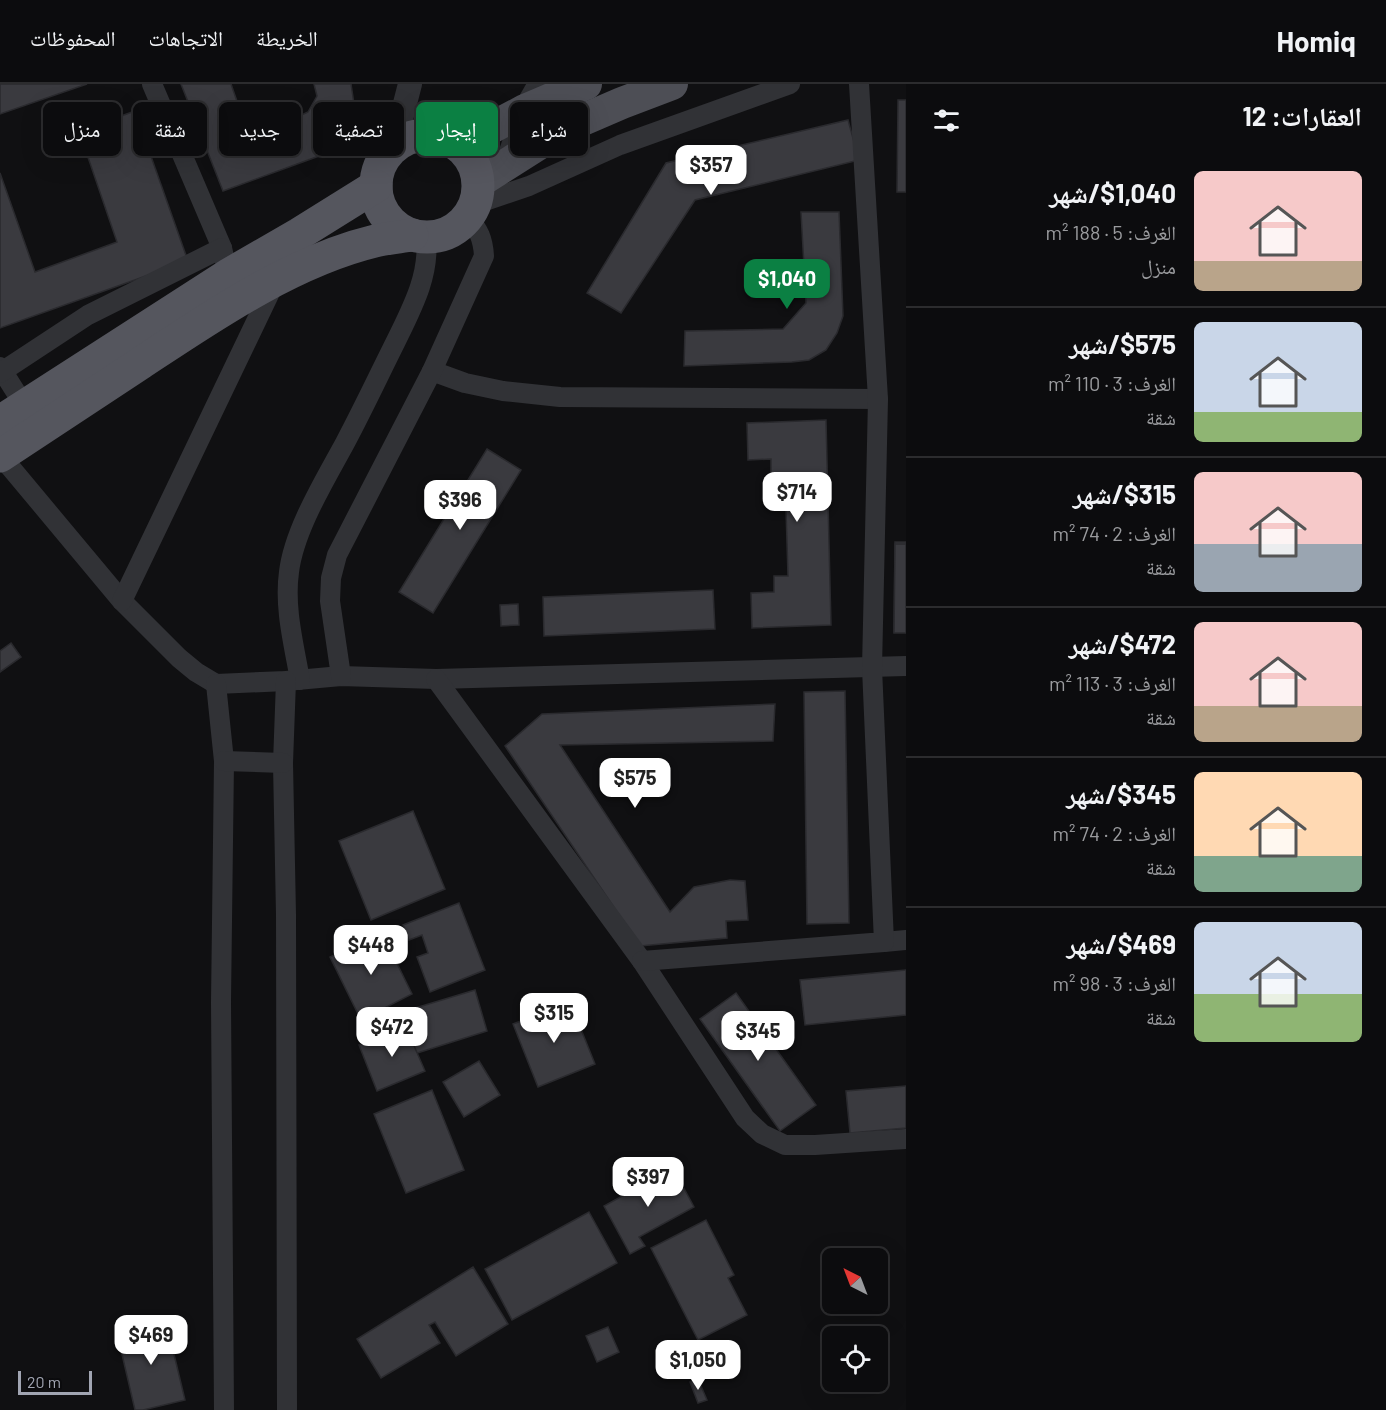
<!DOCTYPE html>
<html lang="ar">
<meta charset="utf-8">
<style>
:root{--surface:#0c0c0e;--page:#151517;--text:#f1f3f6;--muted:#9a9b9e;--line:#2c2c2e;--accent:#0b8043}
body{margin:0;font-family:Barlow,"Noto Naskh Arabic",sans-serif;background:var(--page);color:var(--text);direction:rtl;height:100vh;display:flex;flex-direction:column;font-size:22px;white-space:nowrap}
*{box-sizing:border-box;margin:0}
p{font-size:20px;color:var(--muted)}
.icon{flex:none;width:33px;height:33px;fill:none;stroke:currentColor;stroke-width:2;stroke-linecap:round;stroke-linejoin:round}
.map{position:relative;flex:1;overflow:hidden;direction:ltr}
.side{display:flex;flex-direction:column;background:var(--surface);width:480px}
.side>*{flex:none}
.top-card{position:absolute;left:18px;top:18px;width:570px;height:54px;direction:rtl;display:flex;gap:12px}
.needle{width:39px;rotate:318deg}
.fabs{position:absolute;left:822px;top:1164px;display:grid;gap:12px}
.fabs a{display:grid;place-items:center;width:66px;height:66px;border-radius:9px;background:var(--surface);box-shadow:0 6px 24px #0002,0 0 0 2px var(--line);font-size:30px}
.scale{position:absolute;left:18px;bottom:15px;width:74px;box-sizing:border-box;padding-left:6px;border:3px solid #a1a5b2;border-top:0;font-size:16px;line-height:21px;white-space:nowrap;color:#a1a5b2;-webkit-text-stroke:4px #0b0b0d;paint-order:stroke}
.price{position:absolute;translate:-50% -51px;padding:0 14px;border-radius:12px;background:#fff;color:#222;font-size:20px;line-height:39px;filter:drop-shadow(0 2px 3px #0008)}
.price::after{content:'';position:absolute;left:50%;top:36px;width:18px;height:14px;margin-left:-9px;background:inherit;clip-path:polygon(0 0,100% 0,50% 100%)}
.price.active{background:var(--accent);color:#fff}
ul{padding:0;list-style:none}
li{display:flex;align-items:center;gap:18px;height:150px;padding:0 24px}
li+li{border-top:2px solid var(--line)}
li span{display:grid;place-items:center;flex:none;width:168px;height:120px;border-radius:9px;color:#555}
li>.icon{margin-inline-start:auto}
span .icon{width:72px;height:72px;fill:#fffc;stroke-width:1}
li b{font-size:26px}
h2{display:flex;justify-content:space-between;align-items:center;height:72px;padding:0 24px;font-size:26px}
.pill{padding:0 21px;border-radius:9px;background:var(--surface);box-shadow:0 6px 24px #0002,0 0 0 2px var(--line);font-size:21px;line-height:54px}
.pill.active{background:var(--accent);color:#fff}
header{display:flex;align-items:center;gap:36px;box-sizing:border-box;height:84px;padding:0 30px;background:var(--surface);border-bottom:2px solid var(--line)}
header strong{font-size:28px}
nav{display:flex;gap:33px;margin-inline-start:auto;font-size:21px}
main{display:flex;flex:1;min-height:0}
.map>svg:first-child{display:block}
</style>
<header>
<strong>Homiq</strong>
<nav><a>الخريطة</a><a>الاتجاهات</a><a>المحفوظات</a></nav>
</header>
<main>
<section class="side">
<h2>العقارات: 12<svg class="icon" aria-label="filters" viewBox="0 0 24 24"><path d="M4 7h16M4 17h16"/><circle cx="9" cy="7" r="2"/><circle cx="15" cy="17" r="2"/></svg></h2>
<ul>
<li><span style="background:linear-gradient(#f6c9c9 75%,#b9a48a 0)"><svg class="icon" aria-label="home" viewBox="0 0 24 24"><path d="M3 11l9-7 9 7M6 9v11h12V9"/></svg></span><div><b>$1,040/شهر</b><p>الغرف: 5 · 188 m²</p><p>منزل</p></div></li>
<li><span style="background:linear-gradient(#c9d6e8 75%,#8fb573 0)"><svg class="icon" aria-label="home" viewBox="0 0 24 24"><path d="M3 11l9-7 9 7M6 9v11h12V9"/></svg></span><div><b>$575/شهر</b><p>الغرف: 3 · 110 m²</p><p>شقة</p></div></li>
<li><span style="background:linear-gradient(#f6c9c9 60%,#9aa5b1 0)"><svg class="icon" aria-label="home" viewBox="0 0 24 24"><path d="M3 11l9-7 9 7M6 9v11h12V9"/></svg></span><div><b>$315/شهر</b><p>الغرف: 2 · 74 m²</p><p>شقة</p></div></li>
<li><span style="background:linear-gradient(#f6c9c9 70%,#b9a48a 0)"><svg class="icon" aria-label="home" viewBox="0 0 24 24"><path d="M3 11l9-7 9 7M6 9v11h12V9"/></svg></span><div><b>$472/شهر</b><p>الغرف: 3 · 113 m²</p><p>شقة</p></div></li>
<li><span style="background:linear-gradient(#ffd9b3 70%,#7fa58c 0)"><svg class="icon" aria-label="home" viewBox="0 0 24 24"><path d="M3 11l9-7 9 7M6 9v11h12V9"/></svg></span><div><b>$345/شهر</b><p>الغرف: 2 · 74 m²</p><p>شقة</p></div></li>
<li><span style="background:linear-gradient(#c9d6e8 60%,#8fb573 0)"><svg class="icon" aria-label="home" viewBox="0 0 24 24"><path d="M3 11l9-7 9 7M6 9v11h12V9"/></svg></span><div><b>$469/شهر</b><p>الغرف: 3 · 98 m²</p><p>شقة</p></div></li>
</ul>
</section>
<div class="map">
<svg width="906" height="1326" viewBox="0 0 906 1326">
<rect width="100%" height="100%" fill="#101012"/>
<g fill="#3a3a3f" stroke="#2a2a2e" stroke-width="1.5">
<polygon points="0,0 87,0 0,30"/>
<polygon points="181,0 231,0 247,46 291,36 308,28 317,12 314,0 351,0 354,20 342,49 319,72 223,107"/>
<polygon points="898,16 906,16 906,108 897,108"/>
<polygon points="135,27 188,177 0,244 0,89 35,188 117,158 79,47"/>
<polygon points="848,36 859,76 695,116 621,229 587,209 666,79"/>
<polygon points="801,128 839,128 843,232 837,249 826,266 809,276 792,278 684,282 685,247 783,245 806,219"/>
<polygon points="826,336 831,541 752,544 751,509 774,508 774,492 788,492 785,392 771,393 771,375 748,376 747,339"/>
<polygon points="487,365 521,386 433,529 399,508"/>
<polygon points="895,458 906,458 906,548 894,548"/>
<polygon points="895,460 906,460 906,549 894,549"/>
<polygon points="713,506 715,545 544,552 543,513"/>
<polygon points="518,520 519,541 501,542 500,521"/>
<polygon points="11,559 21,573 0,588 0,567"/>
<polygon points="845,607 849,839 807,840 804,608"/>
<polygon points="775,620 773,657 560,661 670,828 694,803 730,796 745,797 748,836 726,837 727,854 640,862 505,662 542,630"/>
<polygon points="413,727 445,805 371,836 339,757"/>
<polygon points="459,819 485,886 430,908 417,873 428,869 422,851 409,856 403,841"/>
<polygon points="381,847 412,910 361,936 330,873"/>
<polygon points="906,886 906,931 805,941 800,896"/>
<polygon points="475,906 487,947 414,970 402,928"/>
<polygon points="736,909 816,1021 780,1047 700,935"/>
<polygon points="570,918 595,980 538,1003 513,940"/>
<polygon points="405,941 425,987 377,1007 359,961"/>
<polygon points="479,977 500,1011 464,1033 443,998"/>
<polygon points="906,1002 906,1044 850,1049 846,1007"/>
<polygon points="432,1006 464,1086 406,1109 374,1030"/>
<polygon points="673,1084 694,1123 639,1153 645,1162 630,1170 604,1122"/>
<polygon points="589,1128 617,1179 512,1236 485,1185"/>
<polygon points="706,1136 734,1191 728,1194 747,1231 698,1256 651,1164"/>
<polygon points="473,1183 508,1240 456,1272 435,1238 429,1241 440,1259 381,1294 357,1255"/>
<polygon points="166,1237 185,1316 143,1326 135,1326 117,1249"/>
<polygon points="608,1243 619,1268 597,1278 586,1252"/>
<polygon points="698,1295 707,1316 698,1319 690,1298"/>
</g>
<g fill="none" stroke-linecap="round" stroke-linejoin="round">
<g stroke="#313236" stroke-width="20">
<polyline points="152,0 222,164 225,177"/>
<polyline points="476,120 529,102 620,61 790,0"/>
<polyline points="0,283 29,329"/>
<polyline points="432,287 465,299 503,307 560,313 878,315"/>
<polyline points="0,289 88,231 222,164"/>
<polyline points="1,372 122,517 179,574 196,588 216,600 286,597 341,592 436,595 906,582"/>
<polyline points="122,517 275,198"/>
<path d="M341,592L330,517L331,494L337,471L432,287L484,172C483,155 479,146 468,134"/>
<polyline points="436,595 642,877 745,1034 762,1050 785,1061 815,1061 906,1055"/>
<path d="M300,596C294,561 284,524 289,488C294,446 325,396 345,359C363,325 379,291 396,257C412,224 430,191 426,154"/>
<polyline points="286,597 283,679 286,831 287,1326"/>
<polyline points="216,600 224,677 221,918 224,1326"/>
<polyline points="224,677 283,679"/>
<polyline points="884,858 906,856"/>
<polyline points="642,877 884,858 872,584 878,315 859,0"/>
</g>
<g stroke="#313236" stroke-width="24">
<polyline points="398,60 400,39 410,0"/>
<polyline points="507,80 525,26 540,0"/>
</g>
<g stroke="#4d4e55" stroke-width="32">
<polyline points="459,61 525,26 586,0"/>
<polyline points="479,98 564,44 622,19 672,0"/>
</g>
<g stroke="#55565e" stroke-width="33">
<circle cx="427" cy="102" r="51"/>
<polyline points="0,338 228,191 299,150 376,102"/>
<path d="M0,372C47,341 94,310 141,279C212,232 292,177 375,157C387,154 400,153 412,151"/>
</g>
</g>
</svg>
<div class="fabs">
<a><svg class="needle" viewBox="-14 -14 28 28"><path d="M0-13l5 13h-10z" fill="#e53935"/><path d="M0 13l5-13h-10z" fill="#9a9b9e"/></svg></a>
<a><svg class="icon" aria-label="locate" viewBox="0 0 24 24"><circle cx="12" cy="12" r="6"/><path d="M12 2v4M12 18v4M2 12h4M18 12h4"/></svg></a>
</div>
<div class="scale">20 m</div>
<b class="price" style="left:711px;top:112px">$357</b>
<b class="price active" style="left:787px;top:226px">$1,040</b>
<b class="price" style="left:797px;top:439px">$714</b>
<b class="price" style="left:460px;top:447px">$396</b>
<b class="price" style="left:635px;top:725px">$575</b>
<b class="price" style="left:371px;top:892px">$448</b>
<b class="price" style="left:554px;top:960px">$315</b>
<b class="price" style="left:392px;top:974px">$472</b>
<b class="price" style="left:758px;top:978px">$345</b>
<b class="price" style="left:648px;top:1124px">$397</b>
<b class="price" style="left:151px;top:1282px">$469</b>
<b class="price" style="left:698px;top:1307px">$1,050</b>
<div class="top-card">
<a class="pill">شراء</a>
<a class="pill active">إيجار</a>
<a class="pill">تصفية</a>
<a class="pill">جديد</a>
<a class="pill">شقة</a>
<a class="pill">منزل</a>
</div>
</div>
</main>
